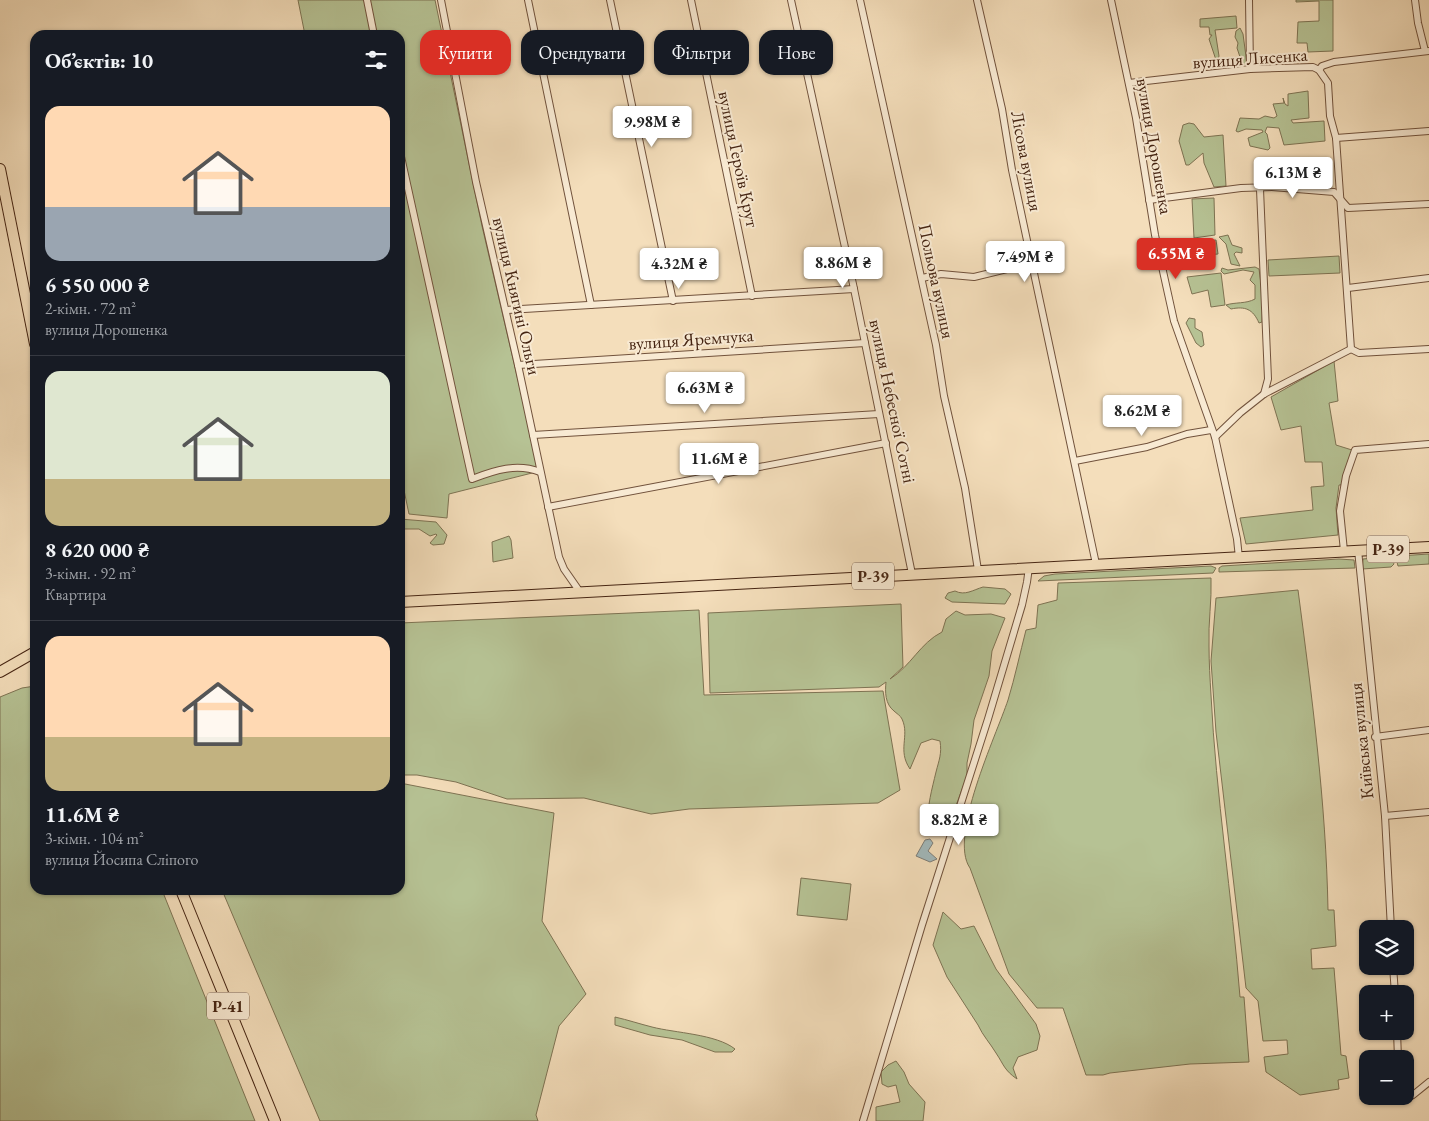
<!DOCTYPE html>
<html lang="uk">
<meta charset="utf-8">
<style>
:root{--surface:#171b24;--page:#242831;--text:#f1f3f6;--muted:#9ea1a6;--line:#363941;--accent:#d93025}
body{margin:0;font-family:"EB Garamond",serif;background:var(--page);color:var(--text);height:100vh;display:flex;flex-direction:column;font-size:19px;white-space:nowrap}
*{box-sizing:border-box;margin:0}
p{font-size:16px;color:var(--muted)}
.icon{flex:none;width:28px;height:28px;fill:none;stroke:currentColor;stroke-width:2;stroke-linecap:round;stroke-linejoin:round}
.map{position:relative;flex:1;overflow:hidden}
.details{position:absolute;left:30px;top:30px;width:375px;height:865px;display:flex;flex-direction:column;background:var(--surface);border-radius:15px;box-shadow:0 1px 4px #0004}
.details>*{flex:none}
.top-card{position:absolute;left:420px;top:30px;width:475px;height:45px;display:flex;gap:10px}
.buttons{position:absolute;left:1359px;top:920px;display:grid;gap:10px}
.buttons a{display:grid;place-items:center;width:55px;height:55px;border-radius:10px;background:var(--surface);box-shadow:0 1px 4px #0004;font-size:25px}
.price{position:absolute;translate:-50% -42px;padding:0 11px;border-radius:5px;background:#fff;color:#222;font-size:16px;line-height:32px;filter:drop-shadow(0 1px 2px #0008)}
.price::after{content:'';position:absolute;left:50%;top:30px;width:15px;height:11px;margin-left:-8px;background:inherit;clip-path:polygon(0 0,100% 0,50% 100%)}
.price.selected{background:var(--accent);color:#fff}
ul{padding:0;list-style:none}
li{display:grid;align-content:center;gap:10px;height:265px;padding:0 15px}
li+li{border-top:1px solid var(--line)}
li span{display:grid;place-items:center;height:155px;border-radius:15px;color:#555}
li>.icon{margin-inline-start:auto}
span .icon{width:90px;height:90px;fill:#fffc;stroke-width:1}
li b{font-size:21px}
h2{display:flex;justify-content:space-between;align-items:center;height:60px;padding:0 15px;font-size:21px}
.pill{padding:0 18px;border-radius:15px;background:var(--surface);box-shadow:0 1px 4px #0004;font-size:18px;line-height:45px}
.pill.selected{background:var(--accent);color:#fff}
.map>svg:first-child{display:block}
</style>
<div class="map">
<svg width="1429" height="1121" viewBox="0 0 1429 1121">
<rect width="100%" height="100%" fill="#f4debb"/>
<filter id="stains"><feTurbulence type="fractalNoise" baseFrequency=".004" numOctaves="4"/><feColorMatrix values="0 0 0 0 .2 0 0 0 0 .09 0 0 0 0 .02 0 0 0 .5 -.17"/></filter>
<radialGradient id="worn" r=".72"><stop offset=".6" stop-color="#630" stop-opacity="0"/><stop offset="1" stop-color="#630" stop-opacity=".3"/></radialGradient>
<g fill="#b6c294" stroke="#7e7353">
<polygon points="298,0 435,0 482,226 538,466 536,472 449,494 447,518 409,514 400,471 400,35 305,35"/>
<polygon points="1296,0 1333,0 1333,51 1308,52 1307,43 1297,43 1298,22 1319,21 1319,1 1296,2"/>
<polygon points="1236,16 1237,28 1215,30 1219,56 1217,63 1209,39 1212,35 1210,35 1209,27 1200,27 1200,19"/>
<polygon points="1240,28 1243,34 1247,64 1244,67 1233,67 1236,61 1241,60 1237,48 1238,43 1235,37 1236,31"/>
<polygon points="1308,91 1309,118 1291,120 1293,123 1324,121 1325,141 1284,145 1279,128 1267,127 1265,132 1267,134 1270,148 1268,150 1250,146 1248,138 1263,132 1262,130 1246,129 1238,132 1236,131 1240,118 1259,119 1265,116 1274,118 1277,116 1273,104 1284,103 1283,98 1285,104 1288,106 1288,94"/>
<polygon points="1189,123 1194,124 1204,137 1223,135 1226,186 1214,187 1204,163 1203,153 1189,165 1186,165 1179,141 1183,125"/>
<polygon points="1214,198 1215,235 1194,238 1192,199"/>
<polygon points="1228,235 1232,245 1242,248 1242,253 1236,252 1234,254 1240,266 1231,264 1226,244 1219,237"/>
<polygon points="1216,240 1218,254 1194,256 1193,261 1173,262 1170,246"/>
<polygon points="1339,256 1340,273 1269,276 1268,260"/>
<path d="M1255,267L1259,269L1263,299L1262,322L1259,323C1253,309 1245,306 1231,309L1226,305C1235,302 1246,304 1255,299V285L1250,280L1254,272L1243,270L1224,274L1221,271L1222,268L1228,270Z"/>
<polygon points="1221,273 1225,305 1211,307 1208,290 1192,294 1187,277"/>
<polygon points="1189,318 1195,319 1195,328 1202,332 1204,345 1201,347 1196,343 1186,323"/>
<polygon points="1334,361 1338,401 1329,403 1336,445 1352,450 1341,485 1339,485 1336,508 1338,535 1246,544 1240,518 1313,510 1311,487 1324,486 1322,462 1305,462 1301,426 1281,430 1271,397"/>
<polygon points="400,519 436,522 447,535 444,544 433,545 430,543 437,535 436,534 430,536 419,529 400,529"/>
<polygon points="509,536 511,540 513,558 493,562 492,542"/>
<polygon points="1429,554 1429,564 1398,566 1396,558 1398,556"/>
<polygon points="1391,556 1394,564 1391,567 1362,569 1363,559"/>
<polygon points="1339,559 1354,560 1355,568 1219,572 1219,568 1222,566"/>
<polygon points="1211,566 1216,568 1213,573 1038,581 1044,576 1055,574"/>
<path d="M1211,578C1212,600 1208,623 1209,646C1209,662 1210,679 1211,695C1216,796 1232,896 1240,997H1244L1249,1062L1190,1064L1110,1073L1103,1075H1086L1063,1008H1037L1009,974L970,868C948,837 996,736 1008,700C1015,677 1020,653 1026,630L1036,628L1038,605L1057,600L1058,583Z"/>
<path d="M983,587L1005,589L1011,594L1005,604L952,602L945,598L948,593L955,591C965,596 973,590 983,587Z"/>
<path d="M1298,590C1312,697 1326,803 1328,910H1334L1336,946L1311,949L1312,969L1334,968L1341,1055L1346,1056L1349,1078L1338,1080L1339,1089L1300,1095L1266,1072L1264,1057L1288,1054L1287,1040L1263,1041L1258,1001L1246,988L1216,732L1211,661L1216,598Z"/>
<path d="M901,604L903,667L890,679C911,666 920,643 942,632L946,619L956,611L965,615L991,614L1005,618L992,651L989,676L974,720L971,744L967,763V776L954,811L951,824L943,830L928,824C927,806 932,789 936,772C939,760 942,754 940,741L932,739L921,743L910,769C897,750 910,736 902,719C901,716 896,713 894,711C885,704 885,692 886,682L879,687L710,693L708,613Z"/>
<polygon points="699,610 704,695 883,691 900,790 878,803 689,809 651,814 584,798 507,799 456,782 417,775 400,775 400,623"/>
<polygon points="35,686 35,890 162,890 255,1121 0,1121 0,697 22,688"/>
<polygon points="400,783 554,813 542,921 586,994 559,1026 536,1115 538,1121 320,1121 222,890 400,890"/>
<polygon points="801,878 851,884 847,920 797,915"/>
<path d="M943,912L961,929L974,926L996,969L1036,1024L1040,1036L1037,1050L1018,1057L1013,1068L1017,1079C1004,1070 1004,1065 996,1053C990,1043 983,1036 978,1025L947,977L933,945Z"/>
<path d="M615,1017C628,1020 640,1024 652,1027C675,1033 716,1034 735,1049L732,1052H715L682,1040L650,1035L615,1025Z"/>
<polygon points="896,1061 904,1072 909,1084 925,1102 923,1121 876,1121 876,1107 900,1102 896,1085 888,1087 882,1084 881,1072 888,1065"/>
</g>
<polygon fill="#a2b9bc" stroke="#7d7d78" points="930,839 933,843 928,851 937,859 930,862 916,856 925,840"/>
<g fill="none" stroke-linecap="round" stroke-linejoin="round">
<defs>
<g id="minor">
<polyline points="367,0 374,35"/>
<polyline points="441,0 476,182 518,365 559,557 564,569 580,592"/>
<polyline points="528,0 591,305"/>
<polyline points="610,0 673,301"/>
<polyline points="691,0 752,296"/>
<polyline points="791,0 853,284 912,574"/>
<polyline points="860,0 936,345 944,396 965,488 978,570"/>
<polyline points="977,0 1002,109 1012,170 1096,564"/>
<polyline points="1111,0 1136,118 1155,235 1174,321 1215,437 1237,539 1239,558"/>
<polyline points="1249,0 1250,69"/>
<polyline points="1415,0 1418,23 1425,51"/>
<polyline points="1319,70 1328,83 1330,116 1336,138 1351,349"/>
<polyline points="1129,83 1250,69 1313,67 1319,70 1322,66 1334,62 1429,51"/>
<polyline points="1336,138 1429,131"/>
<path d="M400,152L472,479C495,470 517,463 540,472"/>
<polyline points="1260,189 1268,379 1264,394"/>
<polyline points="1149,200 1241,188 1272,187 1334,192 1348,208 1429,204"/>
<polyline points="922,278 941,274 974,277 1032,263"/>
<polyline points="1348,288 1429,278"/>
<polyline points="506,310 854,289"/>
<polyline points="1351,349 1359,353 1429,349"/>
<polyline points="518,365 865,343"/>
<polyline points="533,435 879,414"/>
<polyline points="1215,437 1240,413 1264,394 1351,349"/>
<polyline points="1075,461 1147,447 1187,434 1211,430"/>
<polyline points="548,507 886,443"/>
<polyline points="1358,550 1385,816 1391,929"/>
<polyline points="1344,551 1340,511 1346,476 1355,450 1429,444"/>
<polyline points="1375,737 1429,730"/>
<polyline points="1385,816 1429,812"/>
<polyline points="1393,966 1395,994"/>
<polyline points="1397,1031 1398,1059"/>
<polyline points="1403,1096 1404,1099 1413,1095 1429,1082"/>
<polyline points="863,1121 922,925 988,719 1022,605 1027,582 1029,567"/>
</g>
<g id="primary">
<polyline points="0,169 35,344"/>
<polyline points="400,602 1429,547"/>
<polyline points="0,672 35,652"/>
<polyline points="181,890 275,1121"/>
</g>
</defs>
<use href="#minor" stroke="#71523c" stroke-width="8"/>
<use href="#primary" stroke="#452412" stroke-width="12"/>
<use href="#minor" stroke="#f8ead3" stroke-width="6"/>
<use href="#primary" stroke="#f4debb" stroke-width="10"/>
</g>
<g text-anchor="middle" dominant-baseline="central" stroke-width="4" stroke-linejoin="round" paint-order="stroke">
<g fill="#f8ead3" stroke="#7b5f4c" stroke-width="1">
<rect x="1367" y="535.5" width="42" height="27" rx="4"/>
<rect x="852" y="562.5" width="42" height="27" rx="4"/>
<rect x="207" y="992.5" width="42" height="27" rx="4"/>
</g>
<g font-size="16" font-weight="bold" fill="#452412">
<text x="1388" y="549">Р-39</text>
<text x="873" y="576">Р-39</text>
<text x="228" y="1006">Р-41</text>
</g>
<g font-size="18" fill="#452412" stroke="#f8ead3">
<text transform="translate(1250 58) rotate(-4)">вулиця Лисенка</text>
<text transform="translate(1155 146) rotate(80)">вулиця Дорошенка</text>
<text transform="translate(739 159) rotate(78)">вулиця Героїв Крут</text>
<text transform="translate(1027 161) rotate(79)">Лісова вулиця</text>
<text transform="translate(937 281) rotate(78)">Польова вулиця</text>
<text transform="translate(517 296) rotate(77)">вулиця Княгині Ольги</text>
<text transform="translate(691 339) rotate(-4)">вулиця Яремчука</text>
<text transform="translate(893 401) rotate(78)">вулиця Небесної Сотні</text>
<text transform="translate(1361 741) rotate(-96)">Київська вулиця</text>
</g>
</g>
<rect width="100%" height="100%" filter="url(#stains)"/>
<rect width="100%" height="100%" fill="url(#worn)"/>
</svg>
<div class="buttons">
<a><svg class="icon" aria-label="layers" viewBox="0 0 24 24"><path d="M12 4l9 5-9 5-9-5zM3 14l9 5 9-5"/></svg></a>
<a>+</a>
<a>−</a>
</div>
<b class="price" style="left:652px;top:148px">9.98M ₴</b>
<b class="price" style="left:1293px;top:199px">6.13M ₴</b>
<b class="price selected" style="left:1176px;top:280px">6.55M ₴</b>
<b class="price" style="left:1025px;top:283px">7.49M ₴</b>
<b class="price" style="left:843px;top:289px">8.86M ₴</b>
<b class="price" style="left:679px;top:290px">4.32M ₴</b>
<b class="price" style="left:705px;top:414px">6.63M ₴</b>
<b class="price" style="left:1142px;top:437px">8.62M ₴</b>
<b class="price" style="left:719px;top:485px">11.6M ₴</b>
<b class="price" style="left:959px;top:846px">8.82M ₴</b>
<div class="top-card">
<a class="pill selected">Купити</a>
<a class="pill">Орендувати</a>
<a class="pill">Фільтри</a>
<a class="pill">Нове</a>
</div>
<section class="details">
<h2>Об’єктів: 10<svg class="icon" aria-label="filters" viewBox="0 0 24 24"><path d="M4 7h16M4 17h16"/><circle cx="9" cy="7" r="2"/><circle cx="15" cy="17" r="2"/></svg></h2>
<ul>
<li><span style="background:linear-gradient(#ffd9b3 65%,#9aa5b1 0)"><svg class="icon" aria-label="home" viewBox="0 0 24 24"><path d="M3 11l9-7 9 7M6 9v11h12V9"/></svg></span><div><b>6 550 000 ₴</b><p>2-кімн. · 72 m²</p><p>вулиця Дорошенка</p></div></li>
<li><span style="background:linear-gradient(#dfe7d0 70%,#c2b280 0)"><svg class="icon" aria-label="home" viewBox="0 0 24 24"><path d="M3 11l9-7 9 7M6 9v11h12V9"/></svg></span><div><b>8 620 000 ₴</b><p>3-кімн. · 92 m²</p><p>Квартира</p></div></li>
<li><span style="background:linear-gradient(#ffd9b3 65%,#c2b280 0)"><svg class="icon" aria-label="home" viewBox="0 0 24 24"><path d="M3 11l9-7 9 7M6 9v11h12V9"/></svg></span><div><b>11.6M ₴</b><p>3-кімн. · 104 m²</p><p>вулиця Йосипа Сліпого</p></div></li>
</ul>
</section>
</div>
